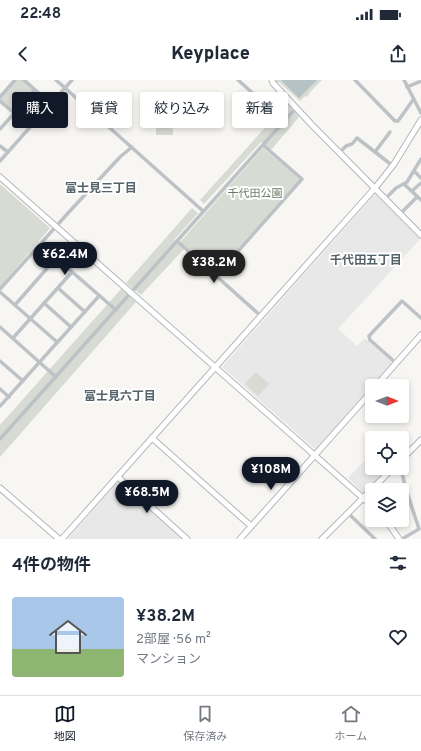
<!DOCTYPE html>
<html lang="ja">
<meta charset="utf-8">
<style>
:root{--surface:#fff;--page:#f6f6f7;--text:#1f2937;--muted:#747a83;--line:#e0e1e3;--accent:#111827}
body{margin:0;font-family:Overpass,"Noto Sans JP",sans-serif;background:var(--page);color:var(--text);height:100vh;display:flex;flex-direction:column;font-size:15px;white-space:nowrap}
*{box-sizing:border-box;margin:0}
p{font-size:13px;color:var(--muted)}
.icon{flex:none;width:22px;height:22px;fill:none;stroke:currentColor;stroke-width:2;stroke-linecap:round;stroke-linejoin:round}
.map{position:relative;height:459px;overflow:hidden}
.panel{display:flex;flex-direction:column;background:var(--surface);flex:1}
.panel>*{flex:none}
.guide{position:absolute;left:12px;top:12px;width:397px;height:36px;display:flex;gap:8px}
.needle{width:26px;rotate:90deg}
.fabs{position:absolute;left:365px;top:299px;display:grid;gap:8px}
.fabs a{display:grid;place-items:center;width:44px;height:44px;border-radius:4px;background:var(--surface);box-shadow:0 2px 6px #0003;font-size:20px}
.price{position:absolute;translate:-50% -34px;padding:0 9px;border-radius:14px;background:var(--accent);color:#fff;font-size:13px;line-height:26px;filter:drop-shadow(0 1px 2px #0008)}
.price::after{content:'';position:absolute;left:50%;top:24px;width:12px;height:9px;margin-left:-6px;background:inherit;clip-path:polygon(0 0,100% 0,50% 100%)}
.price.active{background:#222;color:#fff}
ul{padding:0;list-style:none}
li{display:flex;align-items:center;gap:12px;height:100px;padding:0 12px}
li+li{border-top:1px solid var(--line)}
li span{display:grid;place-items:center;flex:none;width:112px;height:80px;border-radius:4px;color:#555}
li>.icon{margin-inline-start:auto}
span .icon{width:48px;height:48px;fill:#fffc;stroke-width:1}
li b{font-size:17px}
h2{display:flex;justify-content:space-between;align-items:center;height:48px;padding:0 12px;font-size:17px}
.tag{padding:0 14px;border-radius:4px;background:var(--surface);box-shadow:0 2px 6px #0003;font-size:14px;line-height:36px}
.tag.active{background:var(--accent);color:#fff}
.status{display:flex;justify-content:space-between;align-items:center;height:28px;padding:0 20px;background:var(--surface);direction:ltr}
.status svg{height:11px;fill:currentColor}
header{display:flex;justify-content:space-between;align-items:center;height:52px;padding:0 12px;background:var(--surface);font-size:18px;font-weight:800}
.menu{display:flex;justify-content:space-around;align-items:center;height:56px;border-top:1px solid var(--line);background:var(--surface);font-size:11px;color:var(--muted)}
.menu a{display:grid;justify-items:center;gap:2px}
.menu .active{color:var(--accent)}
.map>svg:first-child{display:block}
</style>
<div class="status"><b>22:48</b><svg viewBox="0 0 49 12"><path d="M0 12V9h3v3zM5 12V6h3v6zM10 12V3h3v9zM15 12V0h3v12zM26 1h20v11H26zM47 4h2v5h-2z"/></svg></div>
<header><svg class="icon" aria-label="back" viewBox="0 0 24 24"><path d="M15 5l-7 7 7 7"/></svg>Keyplace<svg class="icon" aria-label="share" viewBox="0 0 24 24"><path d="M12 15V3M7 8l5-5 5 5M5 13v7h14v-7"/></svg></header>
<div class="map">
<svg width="421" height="459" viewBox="0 0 421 459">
<rect width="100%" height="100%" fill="#f7f6f3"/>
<g fill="#e7e8e7">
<polygon points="375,114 420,159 338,249 357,266 365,258 393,283 316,370 222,287"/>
<polygon points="372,373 372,388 389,389 364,414 348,398"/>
<polygon points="118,402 183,459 68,459"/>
</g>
<g fill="#d7dbd3">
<polygon points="15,0 24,0 35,10 14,33 0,21 0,17"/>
<polygon points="274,0 322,0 310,12 307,17 305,16 300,21 279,2 277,4"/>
<polygon points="288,22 299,37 271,70 261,62 204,124 200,120"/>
<rect x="156" y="38" width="17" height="17"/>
<polygon points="263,68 300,99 216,193 180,162"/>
<polygon points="0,104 50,148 0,207"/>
<polygon points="192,128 198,133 174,160 184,169 141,215 126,203"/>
<polygon points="121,209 136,222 0,377 0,345"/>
<polygon points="256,292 269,304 258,316 245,304"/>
</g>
<polygon fill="#b5c3c6" points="281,0 317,0 299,18"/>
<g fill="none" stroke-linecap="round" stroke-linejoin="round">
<defs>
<g id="secondary">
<polyline points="272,0 273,3 312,45 421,155"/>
<polyline points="0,97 372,426"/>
<polyline points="376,306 421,255"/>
<polyline points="152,358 251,446"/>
<polyline points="402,379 421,360"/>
<polyline points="118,397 187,459"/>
<polyline points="0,408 59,459"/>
<polyline points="386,440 399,459"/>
<polyline points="62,459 375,108 394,84 421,40"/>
<polyline points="240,459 372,311"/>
<polyline points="322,459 393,388"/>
</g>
</defs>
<use href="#secondary" stroke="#b2b8bc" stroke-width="7"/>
<g stroke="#bdc2c6" stroke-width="3.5">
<polyline points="24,0 51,24"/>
<polyline points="56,0 203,131"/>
<polyline points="238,0 284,41"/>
<polyline points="355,0 395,41 398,41 413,20"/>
<polyline points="404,0 421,33"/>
<polyline points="407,7 421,1"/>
<polyline points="0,17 15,0"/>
<polyline points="0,21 14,33"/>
<polyline points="0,49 35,10"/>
<polyline points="0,66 8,72"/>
<polyline points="375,72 390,52"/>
<polyline points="339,73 346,66 352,64 357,58 393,86"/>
<polyline points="0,81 72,0"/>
<polyline points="414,91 421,98"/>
<polyline points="404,104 421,120"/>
<polyline points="412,111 421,103"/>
<polyline points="385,119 396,108 407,102 421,79"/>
<polyline points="400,134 417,117"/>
<polyline points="177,161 261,236"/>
<polyline points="40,164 116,230"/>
<polyline points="216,196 302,99 263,65"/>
<polyline points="58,208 85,232"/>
<polyline points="0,209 69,132 120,77 132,67"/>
<polyline points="0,212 57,262"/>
<polyline points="44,223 71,247"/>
<polyline points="15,225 56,178"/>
<polyline points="0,247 56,297"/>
<polyline points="13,258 72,192"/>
<polyline points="0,281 23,301"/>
<polyline points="396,283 370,260 369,256 402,221 421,238"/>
<polyline points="0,309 9,317"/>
<polyline points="0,326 99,216"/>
<polyline points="0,359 296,28"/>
<polyline points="401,388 405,406 419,449 402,459"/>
<polyline points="348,433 375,459"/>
</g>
<use href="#secondary" stroke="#fff" stroke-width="5"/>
</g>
<g text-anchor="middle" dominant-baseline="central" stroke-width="4" stroke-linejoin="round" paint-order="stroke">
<g font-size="11" fill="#6b7b65" stroke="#fff">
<text x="255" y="114">千代田公園</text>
</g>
<g font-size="12" font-weight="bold" fill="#546269" stroke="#fff">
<text x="101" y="109">富士見三丁目</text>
<text x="366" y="181">千代田五丁目</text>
<text x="120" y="317">富士見六丁目</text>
</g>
</g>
</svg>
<div class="fabs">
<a><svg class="needle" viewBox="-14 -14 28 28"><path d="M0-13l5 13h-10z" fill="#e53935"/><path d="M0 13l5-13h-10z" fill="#747a83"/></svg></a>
<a><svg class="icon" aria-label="locate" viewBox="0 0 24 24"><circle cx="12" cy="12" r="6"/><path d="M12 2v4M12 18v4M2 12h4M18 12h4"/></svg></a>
<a><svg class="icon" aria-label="layers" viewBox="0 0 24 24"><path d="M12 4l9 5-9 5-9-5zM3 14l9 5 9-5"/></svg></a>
</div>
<b class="price" style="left:65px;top:196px">¥62.4M</b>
<b class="price active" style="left:214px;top:204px">¥38.2M</b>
<b class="price" style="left:271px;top:411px">¥108M</b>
<b class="price" style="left:147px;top:434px">¥68.5M</b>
<div class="guide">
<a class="tag active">購入</a>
<a class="tag">賃貸</a>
<a class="tag">絞り込み</a>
<a class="tag">新着</a>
</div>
</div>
<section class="panel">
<h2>4件の物件<svg class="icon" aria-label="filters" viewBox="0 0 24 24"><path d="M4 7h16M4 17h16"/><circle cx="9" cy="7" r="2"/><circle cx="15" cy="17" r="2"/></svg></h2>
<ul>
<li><span style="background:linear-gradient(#a9c7e8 65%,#8fb573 0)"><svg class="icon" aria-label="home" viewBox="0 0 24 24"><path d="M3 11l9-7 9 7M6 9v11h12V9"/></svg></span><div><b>¥38.2M</b><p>2部屋 · 56 m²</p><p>マンション</p></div><svg class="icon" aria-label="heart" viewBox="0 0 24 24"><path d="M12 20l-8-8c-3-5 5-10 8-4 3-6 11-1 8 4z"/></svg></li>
</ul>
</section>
<nav class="menu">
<a class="active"><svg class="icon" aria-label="map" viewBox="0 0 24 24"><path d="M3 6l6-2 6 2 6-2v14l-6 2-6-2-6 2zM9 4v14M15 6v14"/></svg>地図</a>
<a><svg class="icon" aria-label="saved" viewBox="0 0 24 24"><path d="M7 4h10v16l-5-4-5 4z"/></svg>保存済み</a>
<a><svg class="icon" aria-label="home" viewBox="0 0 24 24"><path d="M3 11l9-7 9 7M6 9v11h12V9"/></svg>ホーム</a>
</nav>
